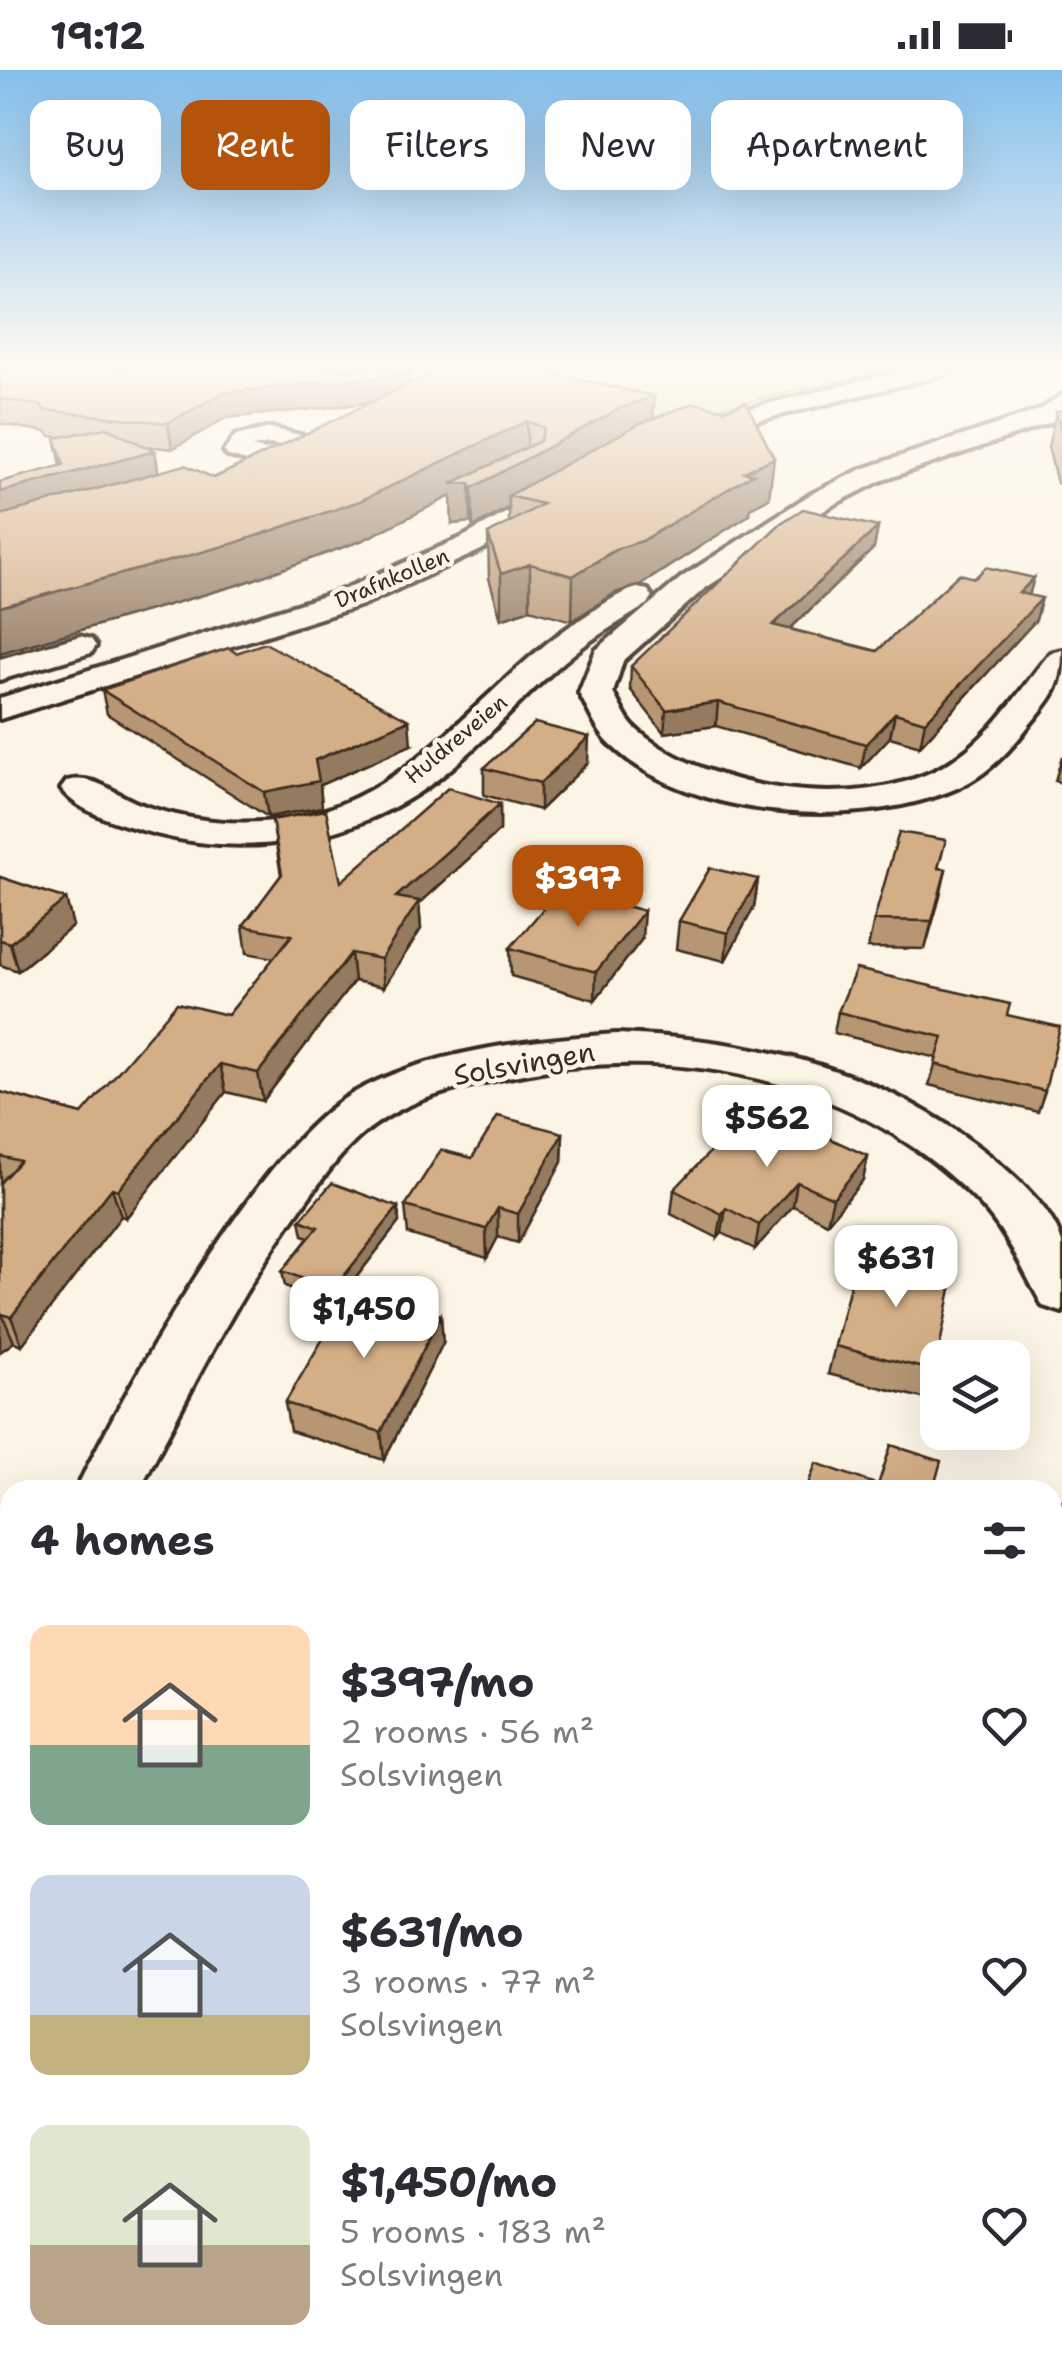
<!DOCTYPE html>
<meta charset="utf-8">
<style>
:root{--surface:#fff;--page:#f2f2f3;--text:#2b2b33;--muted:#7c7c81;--accent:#b45309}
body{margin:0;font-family:"Shantell Sans",sans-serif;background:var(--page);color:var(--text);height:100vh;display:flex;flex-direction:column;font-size:38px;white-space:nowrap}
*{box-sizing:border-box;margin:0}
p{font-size:32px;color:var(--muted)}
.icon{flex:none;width:55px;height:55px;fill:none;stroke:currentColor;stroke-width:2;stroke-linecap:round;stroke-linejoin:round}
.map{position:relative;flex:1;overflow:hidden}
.details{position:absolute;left:0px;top:1410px;width:1062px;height:892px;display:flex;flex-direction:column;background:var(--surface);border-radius:30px 30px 0 0;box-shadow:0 10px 40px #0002}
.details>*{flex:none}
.banner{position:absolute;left:30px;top:30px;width:1002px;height:90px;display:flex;gap:20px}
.buttons{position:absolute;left:920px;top:1270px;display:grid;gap:20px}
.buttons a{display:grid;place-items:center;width:110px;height:110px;border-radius:20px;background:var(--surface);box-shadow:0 10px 40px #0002;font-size:50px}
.price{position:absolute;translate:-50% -85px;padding:0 22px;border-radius:20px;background:#fff;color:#222;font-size:32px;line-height:65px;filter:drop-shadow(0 2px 5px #0008)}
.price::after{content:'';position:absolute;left:50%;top:60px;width:30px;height:22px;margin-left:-15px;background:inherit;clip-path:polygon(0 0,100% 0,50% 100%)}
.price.on{background:var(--accent);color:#fff}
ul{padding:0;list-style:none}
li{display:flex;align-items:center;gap:30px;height:250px;padding:0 30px}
li span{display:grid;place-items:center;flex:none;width:280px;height:200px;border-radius:20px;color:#555}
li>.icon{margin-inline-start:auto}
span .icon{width:120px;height:120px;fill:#fffc;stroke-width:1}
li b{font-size:42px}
h2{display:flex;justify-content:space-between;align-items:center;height:120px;padding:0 30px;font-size:42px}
.tag{padding:0 35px;border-radius:20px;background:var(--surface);box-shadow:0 10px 40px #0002;font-size:35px;line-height:90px}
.tag.on{background:var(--accent);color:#fff}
.status{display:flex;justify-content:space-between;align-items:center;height:70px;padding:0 50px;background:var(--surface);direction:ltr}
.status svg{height:28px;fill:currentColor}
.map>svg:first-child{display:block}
</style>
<div class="status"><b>19:12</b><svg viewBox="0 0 49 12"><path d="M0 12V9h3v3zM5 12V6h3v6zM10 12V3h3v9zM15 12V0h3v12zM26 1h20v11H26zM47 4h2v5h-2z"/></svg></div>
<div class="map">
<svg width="1062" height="2301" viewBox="0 0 1062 2301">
<rect width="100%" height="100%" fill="#fcf5e5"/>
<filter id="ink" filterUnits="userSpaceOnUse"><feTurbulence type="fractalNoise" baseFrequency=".01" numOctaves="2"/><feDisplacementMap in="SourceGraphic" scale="20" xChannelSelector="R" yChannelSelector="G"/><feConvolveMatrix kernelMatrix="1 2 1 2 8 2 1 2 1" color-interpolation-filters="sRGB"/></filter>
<g filter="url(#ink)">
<polygon fill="#d1e498" stroke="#86875b" stroke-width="2.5" points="476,299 893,299 667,350 512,305"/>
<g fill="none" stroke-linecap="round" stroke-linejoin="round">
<defs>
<g id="minor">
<polygon points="910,299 950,299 947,304 683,369 671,362 674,357"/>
<path d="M1062,325V346L1058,350L880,411L831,436L704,519L623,591L613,623C621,636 626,652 638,661C711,723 863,744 947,694C991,668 1019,621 1050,583L1062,580C1062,621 1051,628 1026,659C1008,683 985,706 957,718C860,760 690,751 611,675C596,661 589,640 579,623L596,580L682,507L811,424L862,399L1040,340Z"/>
<path d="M270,358L305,366L312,378L308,383L266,396L228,386L224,381L235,366ZM270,374L280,376L265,380L252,377Z"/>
<polygon points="568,408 581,416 577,422 481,480 362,535 0,649 0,628 340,521 461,468"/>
<path d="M637,518L648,520L652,527L648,534C623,550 596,565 572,585C525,623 486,672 438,709C358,770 253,789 156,764C128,756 79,744 61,719L67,711C94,704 113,723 137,733C197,756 270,760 331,738C434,701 494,603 584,547C601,536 618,523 637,518Z"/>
<polygon points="80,566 91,569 96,576 91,583 0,610 0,589"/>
<path d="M617,964C760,969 891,1001 1001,1095C1022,1113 1055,1144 1062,1173C1062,1193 1062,1221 1062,1242L1043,1236C1023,1201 1007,1162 979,1133C861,1010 681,972 518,1005C464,1016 407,1027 364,1063C339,1084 320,1112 301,1138C237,1226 189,1324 139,1420H76C125,1319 259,1078 352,1024C429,980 531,970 617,964Z"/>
<polygon points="1062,1433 1062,1517 1052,1520 1052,1436"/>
<polygon points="10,1549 10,1624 0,1628 0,1553"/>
<polygon points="767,2292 859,2292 856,2301 764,2301"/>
</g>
</defs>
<use href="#minor" stroke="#3b2a1e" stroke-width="8"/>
<use href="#minor" fill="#fcf5e5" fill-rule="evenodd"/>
</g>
<g fill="#b69673" stroke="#3b2a1e" stroke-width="2.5" fill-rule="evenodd">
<path d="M0,299H410L411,313L654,326L653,348L769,428L750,438L749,445L640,515L615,523L572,551L530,539L501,549L489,508L488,464L509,453V437L473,457L471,452L452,454L451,426L363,470L241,514L0,583V412L61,396L55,368L62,367L49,366L47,362L0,354ZM371,333L214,408L158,402L155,381L144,376L172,379L226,348Z"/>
<polygon points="1062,340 1062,415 1057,413 1048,377 1056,342"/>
<polygon points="878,457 874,478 790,559 877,581 1029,525 1036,550 920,676 890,667 861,698 716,656 664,663 630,619 631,596"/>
<polygon points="102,620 411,675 320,715 322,737 268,747 107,644"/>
<polygon points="1062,686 1062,713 1055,711"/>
<polygon points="588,693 540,740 484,725 484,698"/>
<polygon points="500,734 500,760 419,834 421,859 384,917 354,911 263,1031 226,1022 126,1148 121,1146 22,1275 14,1272 0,1282 0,1113 2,1111 0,1111 0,1022 82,1044 228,945 274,888 247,883 243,856 281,805 272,750 341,812"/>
<polygon points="939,798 946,799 925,879 868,878 874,850"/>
<polygon points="0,807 66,829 73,856 18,901 0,895"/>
<polygon points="758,809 754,837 725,891 676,879 679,851"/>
<polygon points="642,869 595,930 511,906 510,878"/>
<polygon points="838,942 1007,945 1045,1021 1038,1042 929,1015 937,988 834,963"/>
<polygon points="563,1063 562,1092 518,1173 498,1167 487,1188 408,1164 405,1136 472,1088"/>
<polygon points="804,1076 868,1086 863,1110 827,1153 793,1136 755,1179 722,1163 718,1168 671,1144 674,1120"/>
<polygon points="398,1137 399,1152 335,1235 285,1216 282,1201 309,1167 303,1165 300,1150"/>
<polygon points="859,1180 935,1301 926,1329 828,1304"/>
<polygon points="443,1273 384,1390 290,1361 285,1333"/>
<polygon points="1062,1845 1062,1936 1052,1932 1052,1912"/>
<polygon points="0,1916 7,1920 10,1916 10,2035 0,2029"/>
<polygon points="509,2292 563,2292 560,2301 519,2301 509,2294"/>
<polygon points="564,2292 589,2292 586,2301 578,2301"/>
</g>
<g fill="#947a5e" stroke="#3b2a1e" stroke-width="2.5">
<polygon points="410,299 411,328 226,348 172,379 168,353 222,323"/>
<polygon points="654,326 652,362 508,426 509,437 473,457 472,418 619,339"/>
<polygon points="527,351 527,388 470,416 471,452 452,454 451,426 363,470 241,514 0,583 0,537"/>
<polygon points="155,381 161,419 0,464 0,422"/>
<polygon points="774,388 769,428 750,438 749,445 640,515 615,523 572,551 573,506 744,402"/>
<polygon points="878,457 874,478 770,578 773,555"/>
<polygon points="530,494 530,539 501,549 501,504"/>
<polygon points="1034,508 1028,530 1019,523"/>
<polygon points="1042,528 1036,550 920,676 925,652"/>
<polygon points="718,632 716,656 664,663 666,640"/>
<polygon points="895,643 890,667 861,698 866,674"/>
<polygon points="409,650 411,675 320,715 322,737 268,747 264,722 315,690"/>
<polygon points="589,667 588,693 540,740 540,713"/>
<polygon points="500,734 500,760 419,834 421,859 384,917 381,889 396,827"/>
<polygon points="946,799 940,827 925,879 932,851"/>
<polygon points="758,809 754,837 725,891 728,863"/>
<polygon points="66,829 73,856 18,901 10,873"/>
<polygon points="644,841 642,869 595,930 596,902"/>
<polygon points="351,883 354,911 263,1031 258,1003"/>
<polygon points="220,994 226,1022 126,1148 118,1120"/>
<polygon points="563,1063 562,1092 518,1173 518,1144"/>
<polygon points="868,1086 863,1110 827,1153 833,1128"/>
<polygon points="797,1112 793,1136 755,1179 759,1155"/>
<polygon points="112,1118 121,1146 22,1275 11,1247"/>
<polygon points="398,1137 399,1152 335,1235 333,1220"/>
<polygon points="498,1138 498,1167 487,1188 486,1159"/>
<polygon points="726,1138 722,1163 718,1168 722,1144"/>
<polygon points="2,1244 14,1272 0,1282 0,1246"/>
<polygon points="441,1245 443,1273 384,1390 381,1362"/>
</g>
<g fill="#d4ae86" stroke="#3b2a1e" stroke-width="2.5">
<polygon points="0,299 410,299 410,304 222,323 168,353 43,340 42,336 0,329"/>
<polygon points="440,299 532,299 654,326 619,339 472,418 470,413 451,414 540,371 544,358 527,351 360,431 235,473 0,537 0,445 185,395 214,408"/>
<polygon points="746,332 774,388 744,402 753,404 642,471 616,479 573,506 530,494 501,504 488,464 543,434 508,426 641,353 694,333 725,340"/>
<polygon points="1062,340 1062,364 1056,342"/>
<polygon points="106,358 155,381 0,422 0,412 64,395 55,368"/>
<polygon points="803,439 878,457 773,555 877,581 959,504 975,508 986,497 1034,508 1019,523 1042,528 925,652 895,643 866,674 718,632 666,640 631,596 781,453"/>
<polygon points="265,573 409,650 315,690 319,711 264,722 102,620 229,578 236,583"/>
<polygon points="535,653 589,667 540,713 484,698"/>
<polygon points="448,718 500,734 396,827 419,831 381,889 351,883 258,1003 220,994 118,1120 112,1118 11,1247 2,1244 0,1246 0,1113 20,1091 0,1086 0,1022 82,1044 177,933 228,945 292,865 243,856 282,804 272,750 326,740 341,812"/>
<polygon points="899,762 946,770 938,798 946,799 932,851 874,850"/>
<polygon points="710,798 758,809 728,863 679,851"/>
<polygon points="0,807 66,829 10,873 0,870"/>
<polygon points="561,818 644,841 596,902 510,878"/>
<polygon points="856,899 1010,934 1007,945 1060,957 1045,1021 935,994 943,967 838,942"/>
<polygon points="498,1046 563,1063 518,1144 498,1138 486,1159 405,1136 441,1080 472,1088"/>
<polygon points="743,1047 804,1076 816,1062 868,1086 833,1128 797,1112 759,1155 726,1138 722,1144 674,1120"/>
<polygon points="332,1113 398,1137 333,1220 282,1201 318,1157 300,1150"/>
<polygon points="859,1180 954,1203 935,1301 835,1276"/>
<polygon points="351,1221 441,1245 381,1362 285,1333"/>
<polygon points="891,1375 941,1391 933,1420 806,1420 816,1393 878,1415"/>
<polygon points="1062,1894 1062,1923 1058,1921"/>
<polygon points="0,1916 7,1920 10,1916 10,2029 0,2023"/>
<polygon points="520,2292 561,2292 558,2301 534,2301"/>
</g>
</g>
<linearGradient id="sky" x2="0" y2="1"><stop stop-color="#85bfec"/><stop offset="0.48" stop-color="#fefaf3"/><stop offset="1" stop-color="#fefaf3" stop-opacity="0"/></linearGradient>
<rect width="1062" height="621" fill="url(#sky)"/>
<g text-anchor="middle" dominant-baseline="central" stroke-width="9" stroke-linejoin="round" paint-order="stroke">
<g font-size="22" fill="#3b2a1e" stroke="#fcf5e5">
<text transform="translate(392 508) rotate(-23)">Drafnkollen</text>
<text transform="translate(456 669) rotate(-40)">Huldreveien</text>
</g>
<g font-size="28" fill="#3b2a1e" stroke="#fcf5e5">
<text transform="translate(524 993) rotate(-10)">Solsvingen</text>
</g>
</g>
</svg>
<div class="buttons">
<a><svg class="icon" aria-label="layers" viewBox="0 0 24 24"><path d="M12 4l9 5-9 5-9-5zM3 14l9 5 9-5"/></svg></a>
</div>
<b class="price on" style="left:578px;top:860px">$397</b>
<b class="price" style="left:767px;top:1100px">$562</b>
<b class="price" style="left:896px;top:1240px">$631</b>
<b class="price" style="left:364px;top:1291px">$1,450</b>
<div class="banner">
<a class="tag">Buy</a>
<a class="tag on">Rent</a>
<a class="tag">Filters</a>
<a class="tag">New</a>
<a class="tag">Apartment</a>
</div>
<section class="details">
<h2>4 homes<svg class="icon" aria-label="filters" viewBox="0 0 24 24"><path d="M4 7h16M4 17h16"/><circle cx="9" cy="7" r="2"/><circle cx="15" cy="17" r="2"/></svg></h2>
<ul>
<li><span style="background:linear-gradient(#ffd9b3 60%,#7fa58c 0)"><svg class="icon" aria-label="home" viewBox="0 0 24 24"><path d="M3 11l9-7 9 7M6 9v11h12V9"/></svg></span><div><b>$397/mo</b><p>2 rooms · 56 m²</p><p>Solsvingen</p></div><svg class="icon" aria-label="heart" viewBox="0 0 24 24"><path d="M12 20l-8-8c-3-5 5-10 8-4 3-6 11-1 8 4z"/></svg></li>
<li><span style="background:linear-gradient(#c9d6e8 70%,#c2b280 0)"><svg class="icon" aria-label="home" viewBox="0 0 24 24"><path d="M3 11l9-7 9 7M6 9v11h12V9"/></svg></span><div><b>$631/mo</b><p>3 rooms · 77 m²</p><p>Solsvingen</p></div><svg class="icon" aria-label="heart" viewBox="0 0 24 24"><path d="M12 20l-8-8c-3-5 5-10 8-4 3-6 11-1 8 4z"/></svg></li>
<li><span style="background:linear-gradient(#dfe7d0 60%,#b9a48a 0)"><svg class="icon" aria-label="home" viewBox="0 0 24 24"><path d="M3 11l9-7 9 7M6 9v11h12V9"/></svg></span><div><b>$1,450/mo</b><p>5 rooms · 183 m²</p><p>Solsvingen</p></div><svg class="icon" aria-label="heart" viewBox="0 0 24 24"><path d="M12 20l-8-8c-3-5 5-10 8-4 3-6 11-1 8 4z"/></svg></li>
</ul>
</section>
</div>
